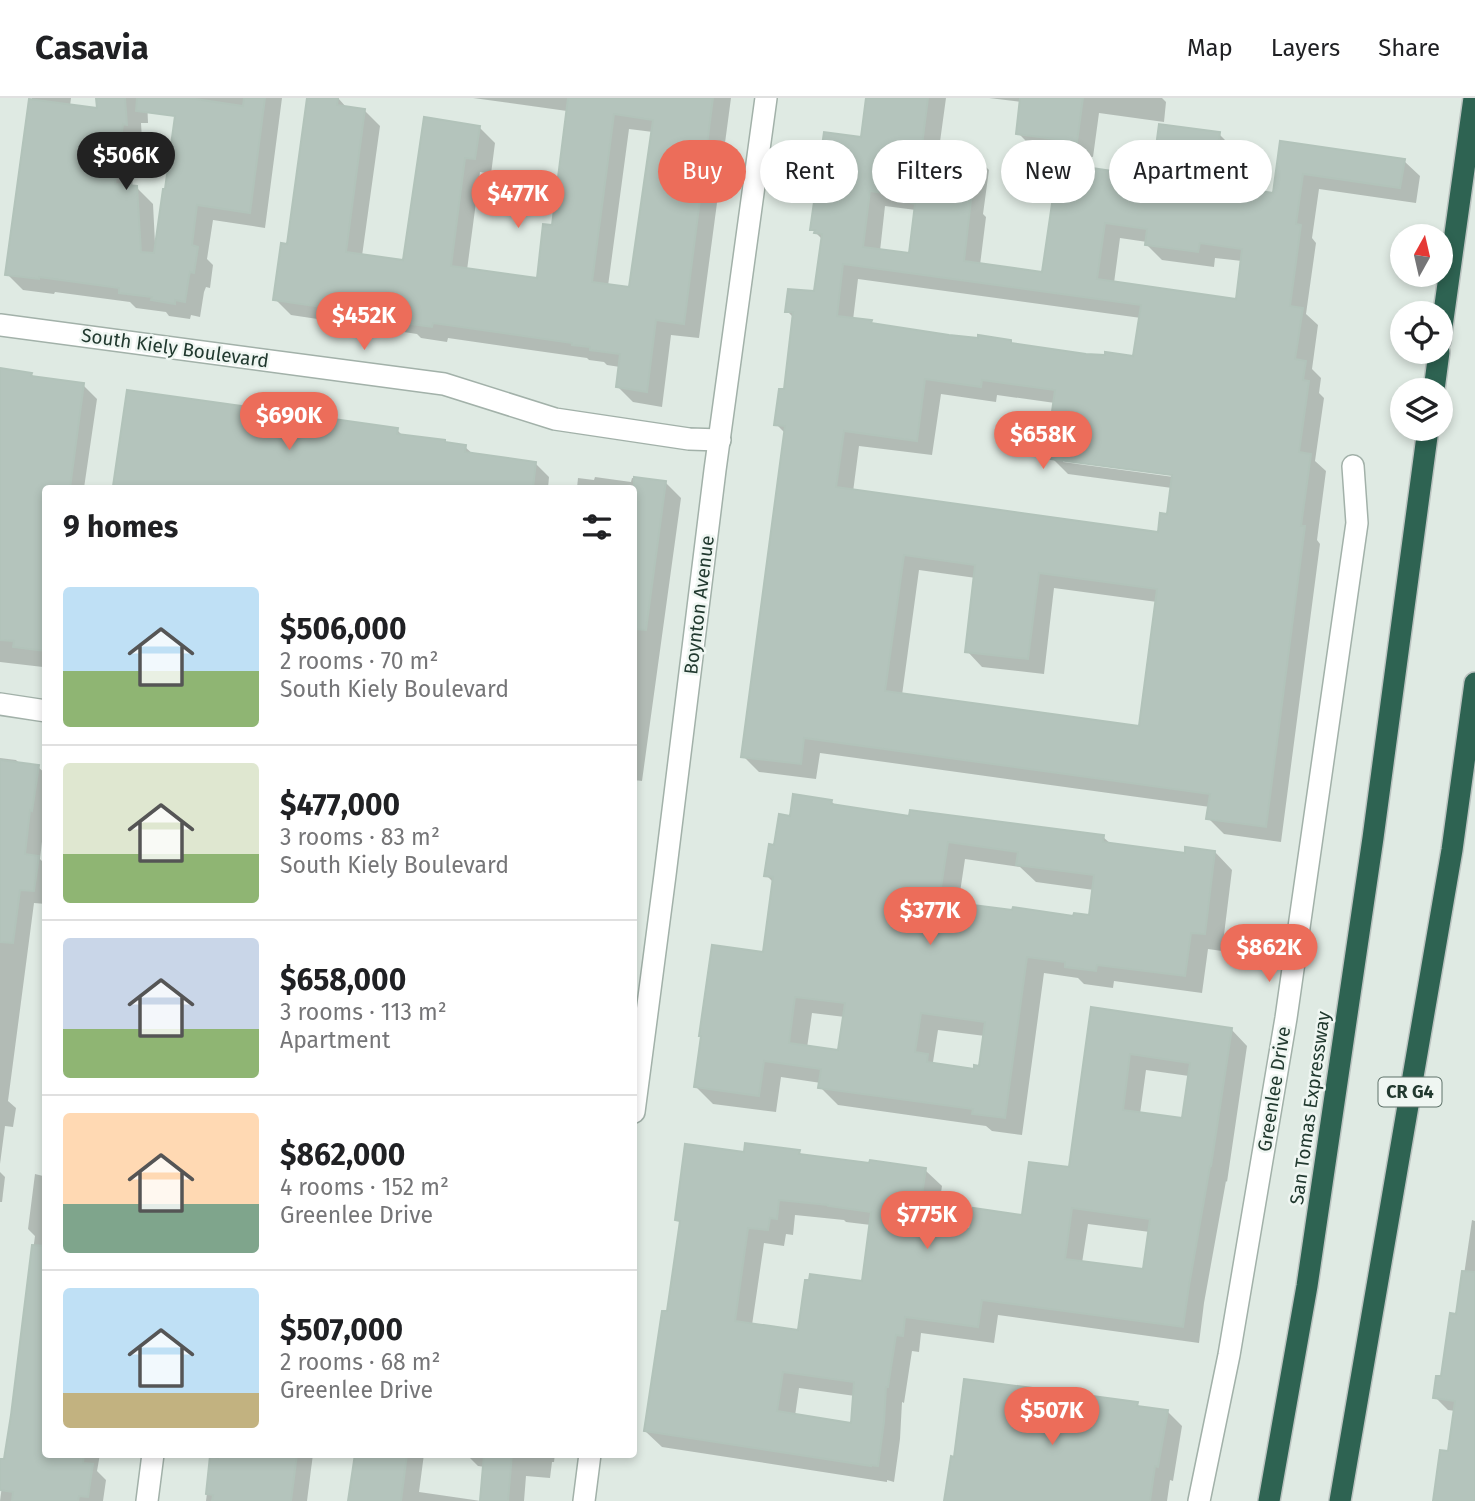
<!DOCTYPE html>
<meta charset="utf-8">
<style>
:root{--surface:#fff;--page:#f6f6f6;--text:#202124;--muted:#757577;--line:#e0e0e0;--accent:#ec6d5a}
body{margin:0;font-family:"Fira Sans",sans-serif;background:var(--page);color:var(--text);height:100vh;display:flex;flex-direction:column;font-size:26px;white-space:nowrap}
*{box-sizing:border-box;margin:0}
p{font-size:23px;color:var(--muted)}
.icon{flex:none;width:38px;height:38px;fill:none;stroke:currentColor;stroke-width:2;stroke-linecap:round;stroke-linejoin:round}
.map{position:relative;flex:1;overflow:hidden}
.details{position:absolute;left:42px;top:387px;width:595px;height:973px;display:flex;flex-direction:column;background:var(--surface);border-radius:7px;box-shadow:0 4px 10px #0003}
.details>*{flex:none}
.hud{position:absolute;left:658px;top:42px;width:665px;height:63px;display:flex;gap:14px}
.needle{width:46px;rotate:8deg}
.controls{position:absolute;left:1390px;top:126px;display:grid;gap:14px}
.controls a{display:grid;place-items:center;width:63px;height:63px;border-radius:50%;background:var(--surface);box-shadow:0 4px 10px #0003;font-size:35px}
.price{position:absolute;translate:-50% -60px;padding:0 16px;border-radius:24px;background:var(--accent);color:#fff;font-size:23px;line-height:46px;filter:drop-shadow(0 2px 4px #0008)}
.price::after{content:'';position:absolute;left:50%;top:42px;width:21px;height:16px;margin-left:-10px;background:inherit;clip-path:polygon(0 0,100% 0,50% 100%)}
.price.active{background:#222;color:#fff}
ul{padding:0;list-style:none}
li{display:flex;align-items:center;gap:21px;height:175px;padding:0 21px}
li+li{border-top:2px solid var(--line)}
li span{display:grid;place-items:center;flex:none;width:196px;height:140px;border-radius:7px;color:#555}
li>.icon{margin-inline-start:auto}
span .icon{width:84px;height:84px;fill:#fffc;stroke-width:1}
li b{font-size:30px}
h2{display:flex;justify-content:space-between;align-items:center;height:84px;padding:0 21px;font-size:30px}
.pill{padding:0 24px;border-radius:32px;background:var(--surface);box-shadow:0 4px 10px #0003;font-size:24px;line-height:63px}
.pill.active{background:var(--accent);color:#fff}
header{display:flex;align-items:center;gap:42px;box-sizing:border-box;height:98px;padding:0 35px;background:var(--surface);border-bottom:2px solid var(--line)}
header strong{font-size:33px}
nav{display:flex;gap:38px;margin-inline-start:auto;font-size:24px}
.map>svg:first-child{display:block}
</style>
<header>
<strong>Casavia</strong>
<nav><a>Map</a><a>Layers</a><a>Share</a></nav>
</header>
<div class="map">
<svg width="1475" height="1403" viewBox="0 0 1475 1403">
<rect width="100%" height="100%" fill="#dfeae3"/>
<g fill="#0003" fill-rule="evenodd">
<polygon points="32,0 71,0 70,8 99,12 98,0 147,0 148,25 141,25 142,42 138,42 132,89 137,90 153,106 155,145 157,145 166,93 177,19 177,0 282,0 265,130 213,122 207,161 213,167 210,190 206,189 204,194 200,219 191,217 190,221 169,218 166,214 136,210 130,204 55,194 54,196 23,192 7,176"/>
<path d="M309,0H338L347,10L364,12L380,28L362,158L404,164L479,29L495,45L491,76L480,74L467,172L538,182L553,129L567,13L473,0H731L699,240L671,237L662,309L633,304L618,289L620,269L607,267L604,264L589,262L587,260L448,240L447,244L421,240L417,236L291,217L275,201L289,148ZM629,31L653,34L631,191L608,188Z"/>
<path d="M868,0H946L939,51L973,56L989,72L983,116L986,119L980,167L1044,176L1153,81L1219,36L1235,52L1230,91L1274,97L1282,45L1404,63L1420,78L1416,105L1319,91L1312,140L1316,145L1306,216L1318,227L1312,271L1321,280L1319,295L1324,300L1315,363L1326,373L1317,442L1320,446L1281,744L1224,736L1208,720L1210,709L820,655L816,681L759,674L743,658L785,335L776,326L786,293L794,220L787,213L816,195L823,142L812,131L862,41ZM885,108L916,112L911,157L880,153ZM1120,140L1147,144L1146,146L1162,162L1214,169L1215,160L1242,163L1237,203L1114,185ZM858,181L1141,220L1135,260L1085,257L1014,247L1010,243L949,239L874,227L871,224L853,222ZM941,296L996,304L997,297L1055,305L1048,356L1068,376L1172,390L1168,418L1160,436L853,394L859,348L932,357ZM1063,361L1181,377V380L1063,364ZM919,472L976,480L967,553L982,569L1044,576L1054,490L1157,504L1141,630L902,597Z"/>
<polygon points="989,0 1162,0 1166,4 1164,24 1099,15 1093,59 1034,51 1018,35 1022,4"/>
<polygon points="0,272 31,276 35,280 83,287 97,301 84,390 46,390 46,564 44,564 43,569 0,564"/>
<polygon points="397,332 404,339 465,349 474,357 535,365 549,379 548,390 118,390 115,387"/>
<polygon points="595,379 631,384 632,380 666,385 681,400 642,683 634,682 634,390 577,390 578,380 594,382"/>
<polygon points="0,660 16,662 20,666 38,669 46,676 46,726 44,726 40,761 46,767 46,806 34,805 8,1003 16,1010 13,1029 5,1028 0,1066"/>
<path d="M831,703L837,709L911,720L1103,739L1112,747L1186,757L1215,754L1232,772L1222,853L1208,851L1202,895L1114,883L1113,890L1084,886L1078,880L1044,875L1022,1037L992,1033L986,1028L838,1007L820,989L821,985L781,979L776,1014L713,1006L696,989L764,856L774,785L766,777L776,749L791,720ZM965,761L1020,769L1036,784L1094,792L1090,819H1075L972,809L965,801H959ZM812,915L845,919L840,954L807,950ZM938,932L985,938L980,970L975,973L937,968L933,964Z"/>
<path d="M1093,911L1231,931L1247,948L1227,1084L1226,1083L1204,1205L1199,1245L998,1217L994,1245L921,1235L919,1254L912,1253L904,1305L902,1304L900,1341L894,1384L887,1382V1384L662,1349L645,1333L669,1215L681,1126L677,1121L745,1056L799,1054L803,1058L925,1072L942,1088L936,1128L971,1133L1023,1119L1070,1071ZM1146,972L1189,978L1183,1022L1140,1016ZM795,1117L844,1122L846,1124L871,1127L863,1185L799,1234L752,1227L764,1145L784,1148L786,1136L793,1137ZM1088,1126L1150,1134L1144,1173L1082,1165ZM799,1290L855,1298L853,1327L795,1318Z"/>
<polygon points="46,1061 46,1356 100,1356 97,1373 106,1382 103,1403 0,1403 35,1138 28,1131 35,1076 43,1078"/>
<polygon points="0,1074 5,1079 2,1104 0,1104"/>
<polygon points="1472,1122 1475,1123 1475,1403 1435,1403 1450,1355 1455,1313 1448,1312 1435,1299 1442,1280 1458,1218"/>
<polygon points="1137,1306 1141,1310 1167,1313 1182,1328 1173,1383 1170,1382 1167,1403 946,1403"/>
<polygon points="212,1356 313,1356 307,1403 206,1403"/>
<polygon points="351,1356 424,1356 419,1394 481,1403 485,1369 478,1368 466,1356 555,1356 554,1364 552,1364 550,1380 526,1378 524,1403 350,1403 356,1361"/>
</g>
<g fill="#b4c4bc" stroke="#b2c3ba" stroke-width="2" fill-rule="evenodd">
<polygon points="96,0 125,0 127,27 123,26 115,86 137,88 141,154 154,155 163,91 165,91 175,18 136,13 137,0 189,0 243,8 244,0 265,0 250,115 197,107 192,147 198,149 194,175 190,174 189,178 185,204 175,202 175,206 151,202 152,199 119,195 119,190 39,179 39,181 5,177 29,1 97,10"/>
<path d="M307,0H338L337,7L365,11L346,154L403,162L424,19L480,28L475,61L465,60L451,168L537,180L543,126L552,127L568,0H713L684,226L656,222L647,294L616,289L620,256L590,252V249L572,247V245L433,225L432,229L403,225L404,221L273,202L281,145L287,146ZM614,16L653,22L629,189L592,184Z"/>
<path d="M866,0H928L922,47L974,54L968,101L971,102L964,163L1042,174L1058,65L1152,79L1159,26L1220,34L1213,87L1273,95L1280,43L1405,61L1400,90L1303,76L1296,126L1301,127L1290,208L1303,210L1295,261L1306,263L1303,282L1309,283L1299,354L1311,356L1301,428H1305L1266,729L1206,721L1210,696L804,640L801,666L741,659L785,328L774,327L779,291H784L793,214H785L788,191L814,193L822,136L814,135L815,132H810L824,34L861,39ZM870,93L912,99L911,105L915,106L909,155L863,149ZM1105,125L1147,131L1145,147L1198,154L1200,145L1242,151L1236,201L1097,181ZM843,166L1141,207L1133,258L1105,254V257L1086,256L1011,245V242L978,237V240L949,237L871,225L872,222L837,218ZM925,281L981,289L982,282L1055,292L1046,357L1051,358L1050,361L1172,377L1167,416L1160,415L1158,434L836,389L844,333L917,343ZM904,457L975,467L965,554L1028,561L1039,475L1157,491L1139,628L885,593Z"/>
<polygon points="1020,0 1083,0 1077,44 1016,36"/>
<polygon points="0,270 32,275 31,278 84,285 70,390 46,390 46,553 13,549 14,543 0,542"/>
<polygon points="127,292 398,330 397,336 445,342 445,344 466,347 465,354 536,364 533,390 131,390 113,388"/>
<polygon points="634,379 666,383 646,532 634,531"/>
<polygon points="0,662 39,667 32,713 30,712 25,756 39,758 34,793 20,792 13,845 0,844"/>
<path d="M793,696L832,702L831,706L909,718L910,712L1104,737L1103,744L1185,755V749L1215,753L1205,836L1191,835L1185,878L1097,867L1096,873L1065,869V864L1027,859L1005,1020L972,1016L973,1011L818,990L821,971L764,963L759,998L694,989L701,938H699L712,847L763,854L773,779L764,778L769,746L774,747L779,716L790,718ZM948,744L1018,754L1016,767L1094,777L1089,817L1074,815L1073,818L1013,809L1012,812L965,806L966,800L940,796ZM795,899L845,905L838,952L789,945ZM921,915L985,924L979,968L974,967V971L927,964L928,956L915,954Z"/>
<path d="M1091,909L1232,930L1211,1068H1210L1189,1188L1183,1229L982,1202L978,1229L905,1219L903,1238L896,1237L888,1289H886L884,1324L878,1368L871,1367V1368L644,1333L662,1213H667L680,1123L675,1122L685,1046L744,1054L745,1045L800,1052L799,1056L869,1065L870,1062L926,1070L918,1124L970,1131L973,1110L1022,1117L1029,1064L1069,1069ZM1130,956L1190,965L1182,1020L1123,1012ZM779,1102L828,1107V1108L871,1114L862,1183L810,1176L809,1182H805L798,1232L735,1223L748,1130L768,1132L770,1120L777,1121ZM1072,1110L1150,1121L1143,1171L1065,1161ZM783,1274L854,1284L851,1325L777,1313Z"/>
<polygon points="32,1147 46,1148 46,1356 84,1356 83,1365 93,1366 88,1399 79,1398 78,1403 12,1403 13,1394 0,1392 0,1361 4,1361 11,1317"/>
<polygon points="1462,1173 1475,1174 1475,1403 1433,1403 1440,1352 1448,1353 1455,1303 1433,1300 1436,1278 1441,1278 1450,1215 1456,1216"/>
<polygon points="964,1281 1138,1304 1137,1308 1168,1312 1158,1369 1155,1368 1150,1403 944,1403 951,1358 954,1359"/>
<polygon points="219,1356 297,1356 291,1403 212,1403 213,1397 206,1396 210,1358 218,1360"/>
<polygon points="355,1356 407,1356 401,1403 348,1403"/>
<polygon points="484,1356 512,1356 508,1403 480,1403"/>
</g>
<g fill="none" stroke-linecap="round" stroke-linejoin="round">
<defs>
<g id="street">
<polyline points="0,227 444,286 555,321 689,341 720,342"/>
<polyline points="0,606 46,613"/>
<polyline points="634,1014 665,777 715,372 766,0"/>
<polyline points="147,1403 153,1356"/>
<polyline points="584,1403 590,1356"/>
<polyline points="1199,1403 1229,1257 1286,920 1357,425 1353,368"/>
</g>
<g id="highway">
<polyline points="1440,243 1474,0"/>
<polyline points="1434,292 1439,254"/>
<polyline points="1269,1403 1307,1188 1373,740 1428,331"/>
<polyline points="1340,1403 1452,752 1475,585"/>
</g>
</defs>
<use href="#street" stroke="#a2b1a9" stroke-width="24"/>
<use href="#highway" stroke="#bcc4c1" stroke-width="24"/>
<use href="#street" stroke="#fff" stroke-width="21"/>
<use href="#highway" stroke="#2e6352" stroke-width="21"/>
</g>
<g text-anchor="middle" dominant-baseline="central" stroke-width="5" stroke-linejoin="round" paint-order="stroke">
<rect fill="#eff6f2" stroke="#5f726a" stroke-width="2" x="1378.5" y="979.5" width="63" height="29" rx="5"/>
<g font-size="18" font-weight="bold" fill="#21392f">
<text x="1410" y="994">CR G4</text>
</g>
<g font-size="19" fill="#21392f" stroke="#eff6f2">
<text transform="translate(175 250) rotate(8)">South Kiely Boulevard</text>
<text transform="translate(699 507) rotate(-83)">Boynton Avenue</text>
<text transform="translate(1274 991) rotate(-81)">Greenlee Drive</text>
<text transform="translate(1310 1010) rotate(-82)">San Tomas Expressway</text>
</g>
</g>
</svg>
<div class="controls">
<a><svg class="needle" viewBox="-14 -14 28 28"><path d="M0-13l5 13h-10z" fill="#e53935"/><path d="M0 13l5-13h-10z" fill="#757577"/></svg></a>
<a><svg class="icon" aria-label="locate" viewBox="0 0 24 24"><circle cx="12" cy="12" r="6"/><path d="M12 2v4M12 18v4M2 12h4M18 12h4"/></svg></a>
<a><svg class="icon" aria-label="layers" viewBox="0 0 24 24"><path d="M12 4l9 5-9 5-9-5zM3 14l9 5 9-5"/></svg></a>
</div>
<b class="price active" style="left:126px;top:94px">$506K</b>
<b class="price" style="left:518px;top:132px">$477K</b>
<b class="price" style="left:364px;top:254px">$452K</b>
<b class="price" style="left:289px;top:354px">$690K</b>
<b class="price" style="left:1043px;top:373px">$658K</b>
<b class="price" style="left:930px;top:849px">$377K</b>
<b class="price" style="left:1269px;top:886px">$862K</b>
<b class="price" style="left:927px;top:1153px">$775K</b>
<b class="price" style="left:1052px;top:1349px">$507K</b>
<div class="hud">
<a class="pill active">Buy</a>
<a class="pill">Rent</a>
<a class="pill">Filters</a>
<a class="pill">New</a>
<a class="pill">Apartment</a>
</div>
<section class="details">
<h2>9 homes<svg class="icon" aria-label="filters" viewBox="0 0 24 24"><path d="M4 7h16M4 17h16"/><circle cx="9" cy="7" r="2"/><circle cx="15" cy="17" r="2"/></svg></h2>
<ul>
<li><span style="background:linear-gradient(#bfe0f5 60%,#8fb573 0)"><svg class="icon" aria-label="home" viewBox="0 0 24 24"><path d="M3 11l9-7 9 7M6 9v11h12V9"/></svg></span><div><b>$506,000</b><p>2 rooms · 70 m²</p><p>South Kiely Boulevard</p></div></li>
<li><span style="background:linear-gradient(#dfe7d0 65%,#8fb573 0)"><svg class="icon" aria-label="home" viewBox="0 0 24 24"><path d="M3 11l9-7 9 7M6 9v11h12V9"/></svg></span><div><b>$477,000</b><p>3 rooms · 83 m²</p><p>South Kiely Boulevard</p></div></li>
<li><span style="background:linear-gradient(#c9d6e8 65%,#8fb573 0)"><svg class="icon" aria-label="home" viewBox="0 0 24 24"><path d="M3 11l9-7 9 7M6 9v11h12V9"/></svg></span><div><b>$658,000</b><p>3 rooms · 113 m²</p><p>Apartment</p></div></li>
<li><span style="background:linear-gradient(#ffd9b3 65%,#7fa58c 0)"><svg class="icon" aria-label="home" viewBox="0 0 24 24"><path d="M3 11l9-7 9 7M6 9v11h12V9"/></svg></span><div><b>$862,000</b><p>4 rooms · 152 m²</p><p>Greenlee Drive</p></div></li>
<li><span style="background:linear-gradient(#bfe0f5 75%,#c2b280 0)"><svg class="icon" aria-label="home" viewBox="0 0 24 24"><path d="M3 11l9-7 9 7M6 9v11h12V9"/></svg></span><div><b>$507,000</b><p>2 rooms · 68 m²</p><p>Greenlee Drive</p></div></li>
</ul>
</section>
</div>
